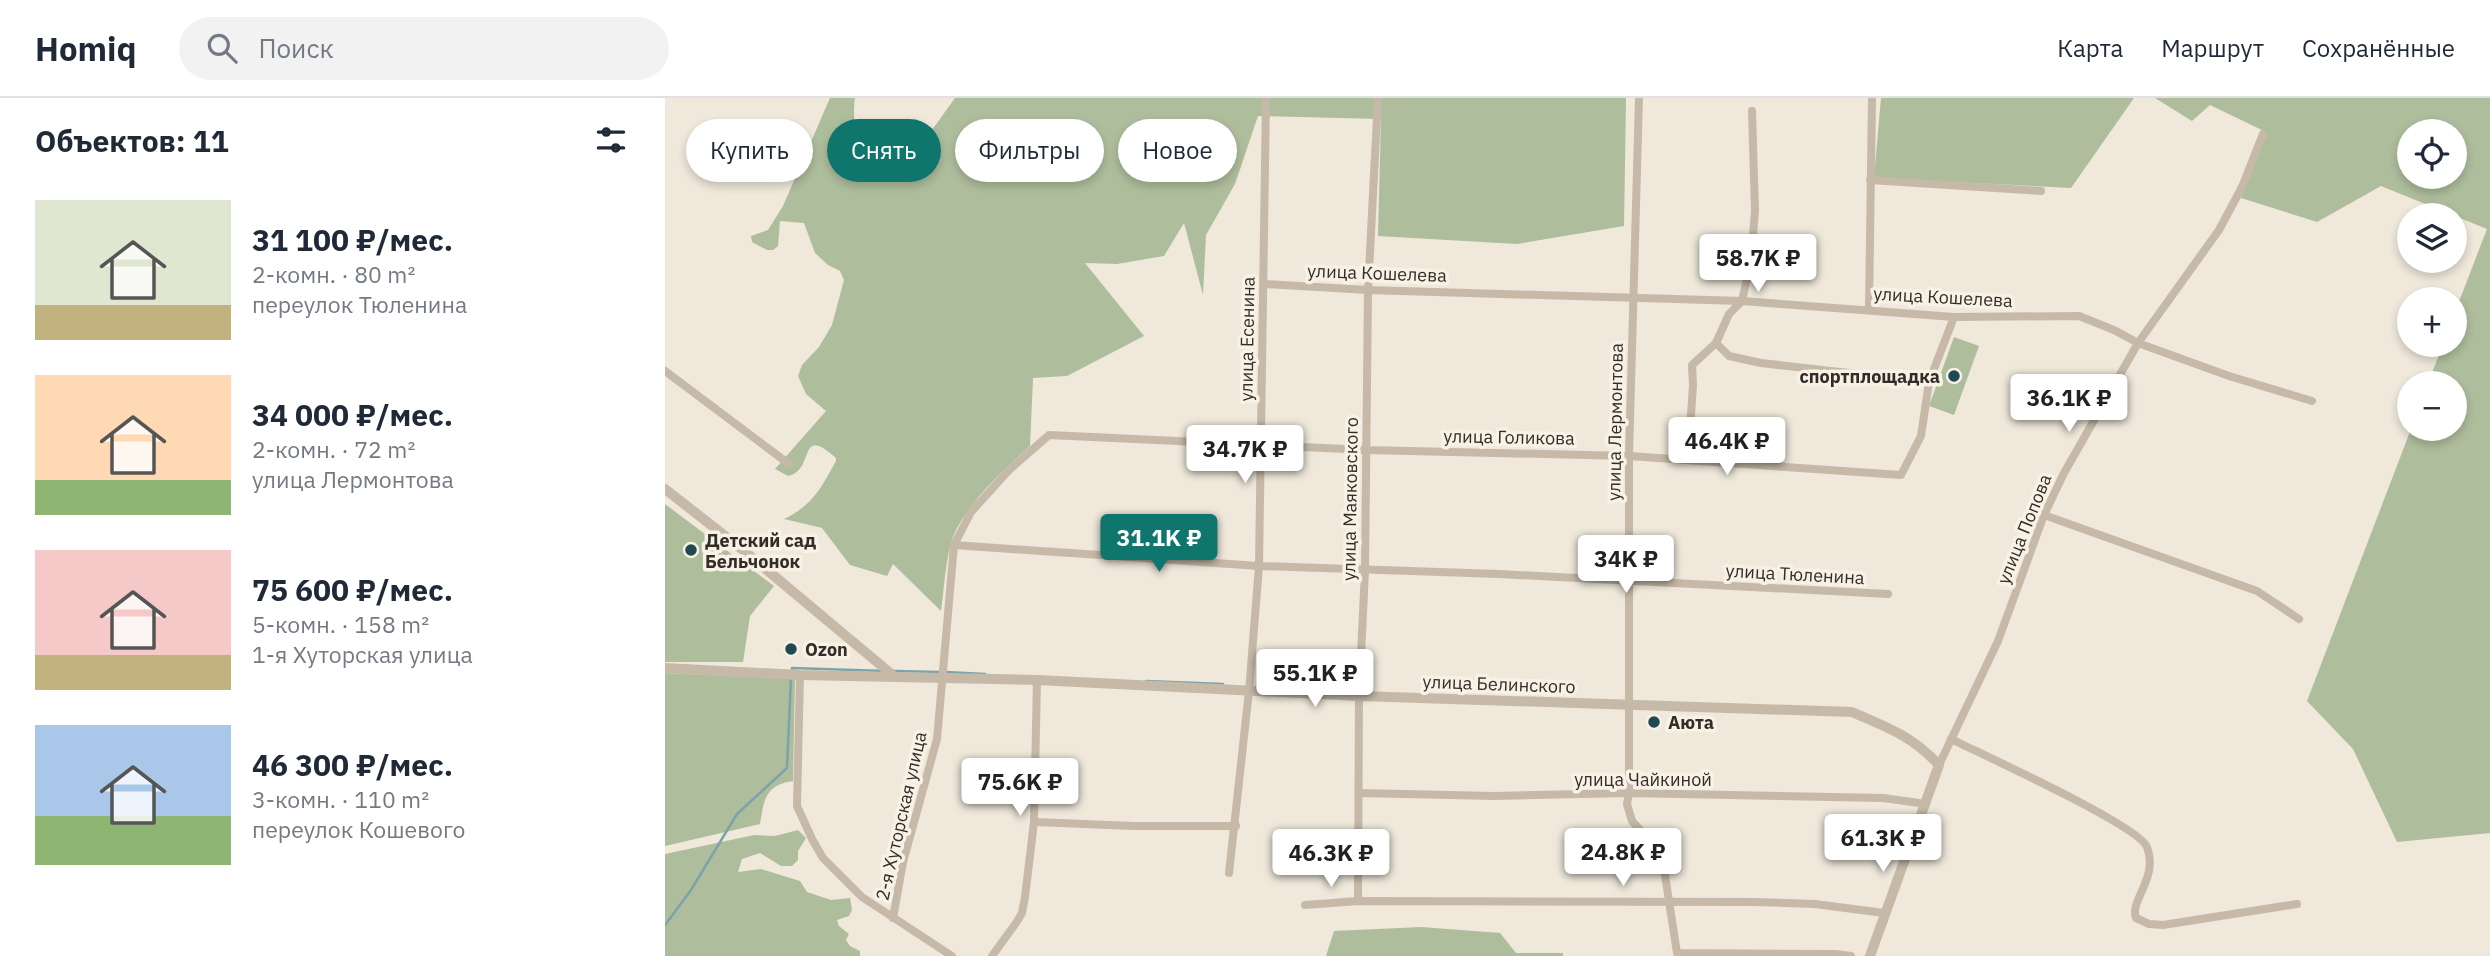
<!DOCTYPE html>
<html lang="ru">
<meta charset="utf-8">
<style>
:root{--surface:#fff;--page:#f2f2f3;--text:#1f2937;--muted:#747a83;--line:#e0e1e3;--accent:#0f766e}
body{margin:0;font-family:"IBM Plex Sans",sans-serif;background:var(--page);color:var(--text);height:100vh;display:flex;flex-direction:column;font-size:26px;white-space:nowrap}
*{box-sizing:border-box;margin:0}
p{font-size:23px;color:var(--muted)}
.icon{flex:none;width:38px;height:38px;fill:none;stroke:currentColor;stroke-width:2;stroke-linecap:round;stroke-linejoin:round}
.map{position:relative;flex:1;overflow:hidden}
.sheet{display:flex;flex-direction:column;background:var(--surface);width:665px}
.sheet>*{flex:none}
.top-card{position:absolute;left:21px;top:21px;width:665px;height:63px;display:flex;gap:14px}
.buttons{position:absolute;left:1732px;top:21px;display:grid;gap:14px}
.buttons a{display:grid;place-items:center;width:70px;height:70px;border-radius:50%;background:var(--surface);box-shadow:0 4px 10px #0003;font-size:35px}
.price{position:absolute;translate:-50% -60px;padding:0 16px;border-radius:7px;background:#fff;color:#222;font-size:23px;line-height:46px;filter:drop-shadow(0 2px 4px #0008)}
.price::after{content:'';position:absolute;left:50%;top:42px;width:21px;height:16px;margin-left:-10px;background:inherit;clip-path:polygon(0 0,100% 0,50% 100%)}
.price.on{background:var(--accent);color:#fff}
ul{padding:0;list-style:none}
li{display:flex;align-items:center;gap:21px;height:175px;padding:0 35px}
li span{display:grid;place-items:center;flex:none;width:196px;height:140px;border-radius:0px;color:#555}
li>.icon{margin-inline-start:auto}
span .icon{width:84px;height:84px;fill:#fffc;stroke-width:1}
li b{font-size:30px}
h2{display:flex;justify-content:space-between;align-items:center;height:84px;padding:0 35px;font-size:30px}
.pill{padding:0 24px;border-radius:32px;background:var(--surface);box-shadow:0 4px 10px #0003;font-size:24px;line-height:63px}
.pill.on{background:var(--accent);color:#fff}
header{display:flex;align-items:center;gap:42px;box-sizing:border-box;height:98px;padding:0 35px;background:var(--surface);border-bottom:2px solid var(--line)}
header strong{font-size:33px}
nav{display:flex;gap:38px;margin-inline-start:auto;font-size:24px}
.search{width:490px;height:63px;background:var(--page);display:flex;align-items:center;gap:18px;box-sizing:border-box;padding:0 24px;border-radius:38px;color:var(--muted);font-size:26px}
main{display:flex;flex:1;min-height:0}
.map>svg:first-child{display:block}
</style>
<header>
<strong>Homiq</strong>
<div class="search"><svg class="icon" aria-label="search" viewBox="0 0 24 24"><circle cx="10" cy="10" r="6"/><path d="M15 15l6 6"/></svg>Поиск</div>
<nav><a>Карта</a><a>Маршрут</a><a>Сохранённые</a></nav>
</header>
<main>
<section class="sheet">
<h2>Объектов: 11<svg class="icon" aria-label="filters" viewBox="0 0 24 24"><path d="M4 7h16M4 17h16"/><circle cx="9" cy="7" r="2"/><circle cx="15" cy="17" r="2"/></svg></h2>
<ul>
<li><span style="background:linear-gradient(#dfe7d0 75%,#c2b280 0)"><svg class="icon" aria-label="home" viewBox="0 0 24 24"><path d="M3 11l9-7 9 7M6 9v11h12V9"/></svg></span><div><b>31 100 ₽/мес.</b><p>2-комн. · 80 m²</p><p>переулок Тюленина</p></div></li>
<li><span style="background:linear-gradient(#ffd9b3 75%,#8fb573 0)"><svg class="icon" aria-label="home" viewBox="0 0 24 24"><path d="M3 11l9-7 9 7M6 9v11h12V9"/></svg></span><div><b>34 000 ₽/мес.</b><p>2-комн. · 72 m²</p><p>улица Лермонтова</p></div></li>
<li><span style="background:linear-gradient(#f6c9c9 75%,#c2b280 0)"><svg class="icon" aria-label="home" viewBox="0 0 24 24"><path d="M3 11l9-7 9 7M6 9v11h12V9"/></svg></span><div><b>75 600 ₽/мес.</b><p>5-комн. · 158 m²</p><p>1-я Хуторская улица</p></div></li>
<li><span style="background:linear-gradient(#a9c7e8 65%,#8fb573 0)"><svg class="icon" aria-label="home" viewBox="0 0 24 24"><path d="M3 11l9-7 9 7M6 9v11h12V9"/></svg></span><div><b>46 300 ₽/мес.</b><p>3-комн. · 110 m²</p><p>переулок Кошевого</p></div></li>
</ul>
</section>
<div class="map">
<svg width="1825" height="858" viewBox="0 0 1825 858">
<rect width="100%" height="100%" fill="#efe8db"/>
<g fill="#aebd9c" fill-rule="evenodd">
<path d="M165,0H190C187,20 190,53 211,63C219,68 230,69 239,71L290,0H961L959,128L852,146L713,138L716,21L593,18L570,86L541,137L538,197L519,125L499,158L452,166L420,165L479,238L402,278L368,280L365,348C338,372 293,413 285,449C280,469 279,492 276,513L228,466L222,478L185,467L157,430L119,421C148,407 156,390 171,363V360C132,325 151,372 123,378L110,371L161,313L141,296L133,278L137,267L154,249L167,227L179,182L175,173L163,167L150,155L139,125L115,123L113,148L108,152H102L87,144L86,138L103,132L118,108Z"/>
<polygon points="1216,0 1469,0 1406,90 1209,80"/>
<path d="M1490,0H1825V735L1732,744L1688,651L1642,603L1746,331H1790V285H1763L1778,247H1790V214L1822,131L1716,88L1652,124L1576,100L1601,34L1545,7L1527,23ZM1745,33H1790V79H1745Z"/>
<polygon points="1289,239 1314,248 1289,317 1264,308"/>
<polygon points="0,406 109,488 85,518 78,564 0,564"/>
<path d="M0,575L130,581L128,683C100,687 99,702 95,726L0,748Z"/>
<polygon points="133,732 141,740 133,753 133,762 127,768 116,768 95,755 77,761 73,774 96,771 135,783 142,794 166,802 185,800 187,812 184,818 172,822 174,828 184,836 181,842 185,848 195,853 195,858 0,858 0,756 89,737 110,738"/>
<polygon points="756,829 835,835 851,855 898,855 898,858 661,858 669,833"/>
</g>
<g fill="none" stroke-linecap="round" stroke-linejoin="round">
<g stroke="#7ca3aa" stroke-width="2.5">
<polyline points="127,573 127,570 219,573"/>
<polyline points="229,573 275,574"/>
<polyline points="281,574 320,576"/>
<polyline points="481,583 558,586"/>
<polyline points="0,827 26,792 72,716 122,670 126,580"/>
</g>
<g stroke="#c6b9a8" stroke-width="8">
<polyline points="974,0 964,358 964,695 962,706 967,723 986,744 998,764 1012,855 1171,856 1186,858"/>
<polyline points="1205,82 1376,93"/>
<polyline points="599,186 703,192 1077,203 1289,219 1414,218 1449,232 1473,245 1564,278 1647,303"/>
<polyline points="1204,212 1207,0"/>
<polyline points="1051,245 1064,258 1096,265 1264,284"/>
<polyline points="0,273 124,366"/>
<polyline points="1023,362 1028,287 1027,267 1051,245 1064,216 1077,203 1086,161 1090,113 1087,13"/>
<polyline points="1379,417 1592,493 1634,521"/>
<polyline points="289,447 594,468 834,476 1223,496"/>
<polyline points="135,577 132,708 147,741 158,760 197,799 287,858"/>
<path d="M1286,641C1316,656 1473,727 1482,749C1494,780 1464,803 1471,820L1484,826L1498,827L1632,806"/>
<polyline points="1274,667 1333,543 1379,417 1399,375 1473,245 1554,132 1577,89 1598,36"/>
<polyline points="694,695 830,698 964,695 1218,700 1261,706"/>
<polyline points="369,724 469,728 571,728"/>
<polyline points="564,775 584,593 594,468 601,0"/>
<polyline points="693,803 694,598 700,473 703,192 713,0"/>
<polyline points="640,807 693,803 1090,804 1150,806 1219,815"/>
<polyline points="228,820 238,764 272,641 289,447 306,414 344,372 384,337 702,352 964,358 1236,377 1256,338 1264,284 1289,219"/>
<polyline points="327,858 351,825 357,815 360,799 369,724 372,582"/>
</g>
<g stroke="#c6b9a8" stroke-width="10">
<polyline points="0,391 78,452 230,579"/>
<path d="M0,570L135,577L372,582L694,598L1187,614C1223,630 1246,637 1274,667L1205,858"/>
</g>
</g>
<g fill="#214951" stroke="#f7f1e6" stroke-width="2.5">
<circle cx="1289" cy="278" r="7"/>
<circle cx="26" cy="452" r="7"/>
<circle cx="126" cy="551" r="7"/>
<circle cx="989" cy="624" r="7"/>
</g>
<g text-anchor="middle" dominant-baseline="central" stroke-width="7" stroke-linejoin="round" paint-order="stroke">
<g font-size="18" fill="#332c27" stroke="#f7f1e6">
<text transform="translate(712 175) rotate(2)">улица Кошелева</text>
<text transform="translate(1278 199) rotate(3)">улица Кошелева</text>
<text transform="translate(582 241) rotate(-89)">улица Есенина</text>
<text transform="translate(950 324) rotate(-89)">улица Лермонтова</text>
<text transform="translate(844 339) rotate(1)">улица Голикова</text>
<text transform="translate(685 401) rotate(-89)">улица Маяковского</text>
<text transform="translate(1359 431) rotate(-68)">улица Попова</text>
<text transform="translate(1130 476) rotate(3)">улица Тюленина</text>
<text transform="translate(834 586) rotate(2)">улица Белинского</text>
<text x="978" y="681">улица Чайкиной</text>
<text transform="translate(236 718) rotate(-77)">2-я Хуторская улица</text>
</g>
<g font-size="18" font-weight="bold" fill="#332c27" stroke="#f7f1e6" text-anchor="start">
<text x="1275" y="278" text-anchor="end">спортплощадка</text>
<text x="40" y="442">Детский сад<tspan x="40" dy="21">Бельчонок</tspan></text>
<text x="140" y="551">Ozon</text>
<text x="1003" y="624">Аюта</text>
</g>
</g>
</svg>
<div class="buttons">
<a><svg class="icon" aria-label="locate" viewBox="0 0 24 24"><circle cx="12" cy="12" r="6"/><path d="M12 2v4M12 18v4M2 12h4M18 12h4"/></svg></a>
<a><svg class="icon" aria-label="layers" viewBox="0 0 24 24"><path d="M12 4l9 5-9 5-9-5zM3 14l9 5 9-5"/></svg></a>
<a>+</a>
<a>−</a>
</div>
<b class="price" style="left:1093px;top:196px">58.7K ₽</b>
<b class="price" style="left:1404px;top:336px">36.1K ₽</b>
<b class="price" style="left:1062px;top:379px">46.4K ₽</b>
<b class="price" style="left:580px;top:387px">34.7K ₽</b>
<b class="price on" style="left:494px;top:476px">31.1K ₽</b>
<b class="price" style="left:961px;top:497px">34K ₽</b>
<b class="price" style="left:650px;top:611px">55.1K ₽</b>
<b class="price" style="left:355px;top:720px">75.6K ₽</b>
<b class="price" style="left:1218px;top:776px">61.3K ₽</b>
<b class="price" style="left:958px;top:790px">24.8K ₽</b>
<b class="price" style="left:666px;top:791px">46.3K ₽</b>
<div class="top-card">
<a class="pill">Купить</a>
<a class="pill on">Снять</a>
<a class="pill">Фильтры</a>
<a class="pill">Новое</a>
</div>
</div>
</main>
